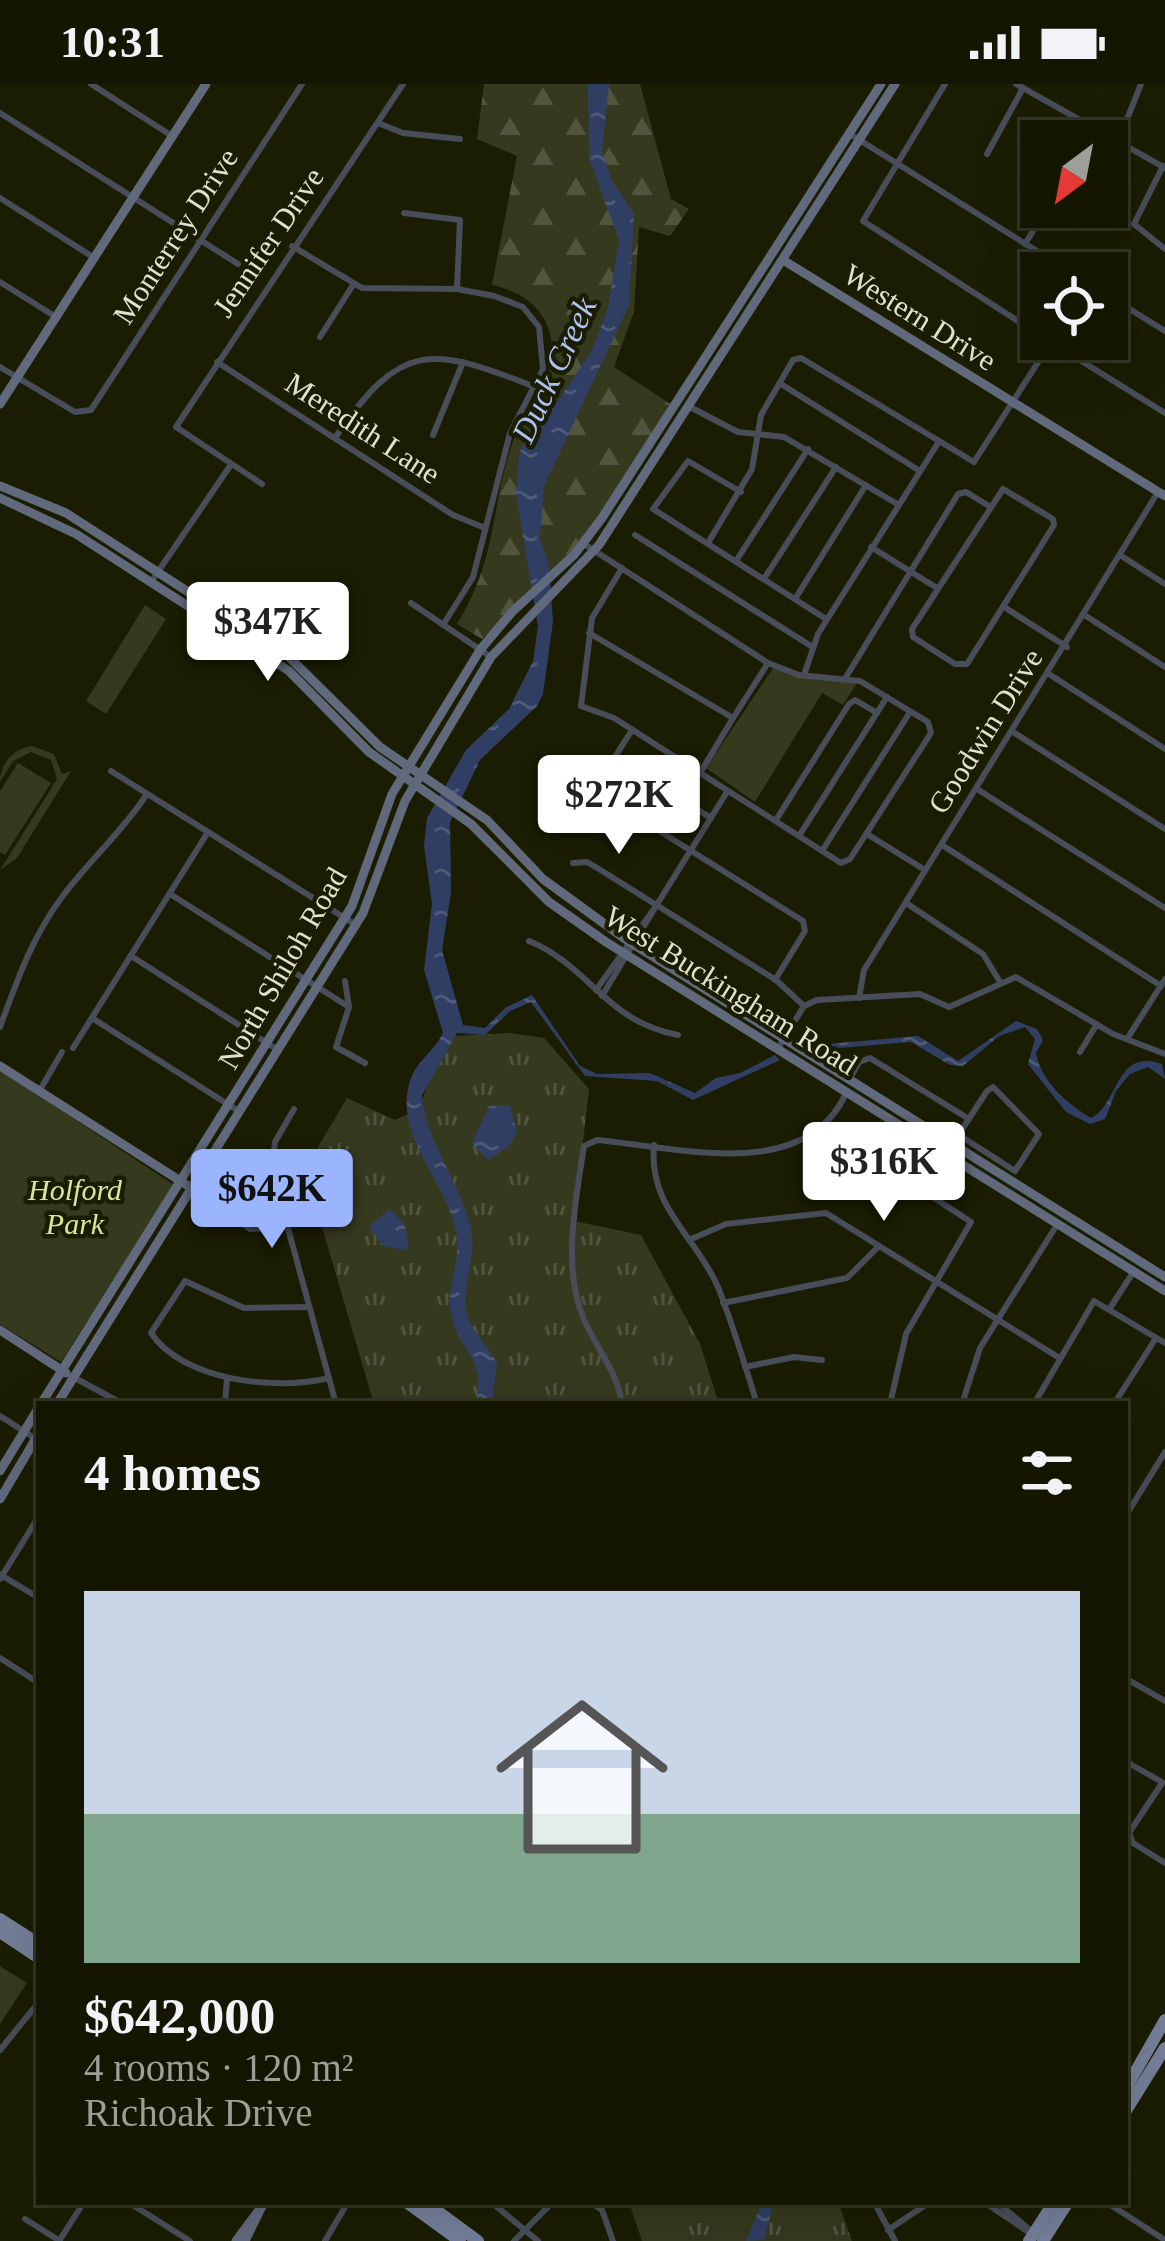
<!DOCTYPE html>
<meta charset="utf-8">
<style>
:root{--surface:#141601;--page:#1d1f0b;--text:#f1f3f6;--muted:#9d9f99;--line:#333523;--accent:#9ab5fd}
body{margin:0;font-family:Georgia,serif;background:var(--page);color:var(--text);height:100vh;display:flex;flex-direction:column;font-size:45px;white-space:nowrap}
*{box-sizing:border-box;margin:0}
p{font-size:39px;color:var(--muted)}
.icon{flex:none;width:66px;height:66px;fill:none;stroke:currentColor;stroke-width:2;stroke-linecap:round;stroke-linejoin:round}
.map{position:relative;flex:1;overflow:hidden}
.sheet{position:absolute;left:36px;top:1317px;width:1092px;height:804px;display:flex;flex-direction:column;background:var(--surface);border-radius:0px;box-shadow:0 12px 48px #0002,0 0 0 3px var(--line)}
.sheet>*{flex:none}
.needle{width:78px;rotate:212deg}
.controls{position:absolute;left:1020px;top:36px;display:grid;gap:24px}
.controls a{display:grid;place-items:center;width:108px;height:108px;border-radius:0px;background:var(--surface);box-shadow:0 12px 48px #0002,0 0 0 3px var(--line);font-size:60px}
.price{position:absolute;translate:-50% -102px;padding:0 27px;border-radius:12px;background:#fff;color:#222;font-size:39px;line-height:78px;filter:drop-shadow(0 3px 6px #0008)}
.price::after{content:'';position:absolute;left:50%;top:72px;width:36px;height:27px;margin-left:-18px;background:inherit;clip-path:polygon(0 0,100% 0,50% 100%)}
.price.on{background:var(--accent);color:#111}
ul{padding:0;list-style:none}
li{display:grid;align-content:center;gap:24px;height:636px;padding:0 48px}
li+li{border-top:3px solid var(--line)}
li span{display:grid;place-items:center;height:372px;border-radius:0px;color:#555}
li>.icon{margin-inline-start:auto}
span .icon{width:216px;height:216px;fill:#fffc;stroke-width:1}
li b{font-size:51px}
h2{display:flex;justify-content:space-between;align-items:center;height:144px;padding:0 48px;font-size:51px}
.status{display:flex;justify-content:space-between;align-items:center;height:84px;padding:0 60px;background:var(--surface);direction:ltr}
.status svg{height:33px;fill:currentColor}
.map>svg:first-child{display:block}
</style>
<div class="status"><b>10:31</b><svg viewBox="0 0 49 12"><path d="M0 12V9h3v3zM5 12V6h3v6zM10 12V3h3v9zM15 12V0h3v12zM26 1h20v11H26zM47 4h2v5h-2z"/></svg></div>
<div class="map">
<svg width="1165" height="2157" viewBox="0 0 1165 2157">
<defs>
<pattern id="grass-tufts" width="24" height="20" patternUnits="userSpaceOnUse" patternTransform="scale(3)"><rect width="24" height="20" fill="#35391e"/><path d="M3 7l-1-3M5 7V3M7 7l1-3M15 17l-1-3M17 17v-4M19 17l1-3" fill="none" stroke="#52553e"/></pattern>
<pattern id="forest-firs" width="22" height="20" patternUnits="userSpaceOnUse" patternTransform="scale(3)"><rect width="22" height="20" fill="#35391e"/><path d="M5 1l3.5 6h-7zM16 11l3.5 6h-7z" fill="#52553e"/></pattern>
<pattern id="water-ripples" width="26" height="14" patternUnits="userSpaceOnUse" patternTransform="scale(3)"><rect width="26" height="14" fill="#313e63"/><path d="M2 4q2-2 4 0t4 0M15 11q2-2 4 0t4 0" fill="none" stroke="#4e5a78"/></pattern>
</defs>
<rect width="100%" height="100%" fill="#1a1d01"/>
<g fill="url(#grass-tufts)">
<polygon points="510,949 544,954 589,1005 574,1137 641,1151 700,1260 719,1320 374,1320 305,1085 347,1014 395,1036 420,1025 433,980 455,952"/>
<polygon points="629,2118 838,2118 852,2157 642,2157"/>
</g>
<path fill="url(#forest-firs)" d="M484,0H640L671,115L689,125L670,152L639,143L634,227L614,283L672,321L582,458L482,555L457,540C497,475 490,429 511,363C522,331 557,295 552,260C548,226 524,208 492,201L517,72L477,55Z"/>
<g fill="#35391e">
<polygon points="145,521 166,535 106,630 86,617"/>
<polygon points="773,584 857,599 843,621 822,609 755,718 706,684"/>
<path d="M32,662L54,670L62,690L71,687L17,774L0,786L57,695L51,676L31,668L13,677L0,698C0,679 13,665 32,662Z"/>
<polygon points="18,679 51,699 5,771 0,768 0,707"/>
<polygon points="0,986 174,1101 61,1278 0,1240"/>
<polygon points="0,1882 27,1899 0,1940"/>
</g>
<g fill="url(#water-ripples)">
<path d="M588,0H609L602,67L611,95L634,130L629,221L544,402L540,454L549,482L553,537L543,610L537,622L480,676L450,738L451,809L442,866L463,941L485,944L505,924L532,911L580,982L597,990L650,989L695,1009L716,994L740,989L775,971L780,976L693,1016L657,997L585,992L531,918L510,927L485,951L457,949L422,1011C426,1059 459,1096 470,1141C478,1170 463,1196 466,1224C468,1245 489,1261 497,1280L492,1320H476C483,1265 464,1276 452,1234C444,1208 461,1178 457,1151C449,1099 390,1050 411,994C418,976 435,966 443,949L424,886L432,820L424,762L427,734L466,666L509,625L533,577L538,542L516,411L519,370L532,342L558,317L592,266L608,224L619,156L589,74Z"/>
<path d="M1016,937L1037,945L1043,956L1036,969C1041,997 1067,1020 1091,1034C1119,1021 1115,963 1162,980L1165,995L1148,983L1130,990L1116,1007L1105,1035L1090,1040L1066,1028L1028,980L1035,955L1025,943L999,952L963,982L950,981L911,958L813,966L816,961L918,952L958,977Z"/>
<polygon points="489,1022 510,1022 517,1048 509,1062 488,1076 472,1059"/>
<polygon points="389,1125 404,1139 409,1161 405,1166 383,1162 369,1143"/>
<polygon points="762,2118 774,2118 764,2156 746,2157"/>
</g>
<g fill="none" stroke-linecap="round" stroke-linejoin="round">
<g stroke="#484d59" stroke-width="6">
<polyline points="91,0 172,52"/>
<polyline points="945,0 863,137 1041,252"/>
<polyline points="1016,0 1165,84"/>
<polyline points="0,29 238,180"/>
<polyline points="378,39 403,49 460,55"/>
<polyline points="850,50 1072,189"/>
<polyline points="1118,58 1141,0"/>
<polyline points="987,70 1023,4"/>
<polyline points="1163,82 1134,140 1165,165"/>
<polyline points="0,114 93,173"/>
<polyline points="404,129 460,136 457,205"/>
<polyline points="1025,160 1048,123"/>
<polyline points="292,162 362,204 457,205 494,212 523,223 539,243 543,285 510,349 473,493 443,541"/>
<polyline points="0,198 56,233"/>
<polyline points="1107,211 1165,247"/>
<polyline points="320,253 353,201"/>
<polyline points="1046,255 1165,329"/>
<polyline points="217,278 453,431 485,444"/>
<polyline points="0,283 75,328 91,326 302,0"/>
<polyline points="781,300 920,387"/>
<polyline points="690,323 738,348 784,353 899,421"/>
<polyline points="433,351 463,278"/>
<path d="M335,354C401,256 431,262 535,303"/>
<polyline points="262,400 176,343 403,0"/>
<polygon points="1003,405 1053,435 1054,441 967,580 955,580 913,553 912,545"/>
<polyline points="741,408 688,377 653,425 826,535"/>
<polyline points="635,451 811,562"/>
<polyline points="708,459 752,385 761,331 793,276 801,274 974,378 1053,255"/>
<polyline points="584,460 768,579 799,591 860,597 928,638 931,649 850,775 841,779 614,634 581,622 592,534 622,484"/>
<polyline points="871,463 937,504"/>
<polyline points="1123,473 1165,500"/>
<polyline points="736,477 808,365"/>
<polyline points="764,495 836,383"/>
<polyline points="151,498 230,382"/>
<polyline points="795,515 866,401"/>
<polyline points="411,519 491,573"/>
<polyline points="1004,523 1067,563"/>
<polyline points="1086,532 1165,583"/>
<polyline points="589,549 733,634 768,579"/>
<polyline points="1049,590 1165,665"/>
<polyline points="804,591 818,550 938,359"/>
<polyline points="846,593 958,410 966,408 989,422"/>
<polyline points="632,646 594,706 803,837 805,847 775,896"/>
<polyline points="1013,648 1165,745"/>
<polyline points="615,674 711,734"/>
<polyline points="111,687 356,841"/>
<polyline points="700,689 733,634"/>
<polyline points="977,705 1165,824"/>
<polyline points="776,736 849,620 855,616 877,629"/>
<polyline points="867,750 925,786"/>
<polyline points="799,752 887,613"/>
<polyline points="942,761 1161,902"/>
<polyline points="822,767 910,628"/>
<polyline points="573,779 587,778 599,785 776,896 804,922"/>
<polyline points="170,810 349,923"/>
<polyline points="906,819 983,870 1000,898"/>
<polyline points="656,822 727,708"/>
<path d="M529,857C590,882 606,938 678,951"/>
<polyline points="131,872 278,966"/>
<polyline points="345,897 349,923 336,963 365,979"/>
<polyline points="596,906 656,822 602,912"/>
<polyline points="859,914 864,886 1158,408"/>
<polyline points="92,934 240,1028"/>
<path d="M0,943C17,897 32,853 62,813C89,777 122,748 147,710"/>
<polyline points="1127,955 1165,895"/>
<polyline points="73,964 208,748"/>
<polyline points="778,964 804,922 817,916 920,910 949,923 1016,893 1113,950 1165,970"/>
<polyline points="1080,968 1097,940"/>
<polyline points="849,996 859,978 870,974 969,1035"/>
<polyline points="40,1006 62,968"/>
<polyline points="294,1025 275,1058 272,1086 336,1320"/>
<polyline points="825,1043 971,1138 906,1250 890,1320"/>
<path d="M654,1061C648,1123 695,1151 718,1203C733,1241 745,1281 757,1320"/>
<polyline points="946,1070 987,1007 993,1003 1039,1050 1015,1087 959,1051"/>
<polyline points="193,1105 250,1145 287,1143"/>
<polyline points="689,1156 726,1140 826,1129 1058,1273"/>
<polyline points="723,1219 847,1194 879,1162"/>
<path d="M309,1223L244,1224L185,1197L151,1249C183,1297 276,1307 329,1294"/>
<polyline points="1110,1224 1134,1187"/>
<polyline points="745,1283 794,1273 822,1276"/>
<polyline points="73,1293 123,1320"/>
<polyline points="225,1320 227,1294"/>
<path d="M622,1320C618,1288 595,1263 583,1233C562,1183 576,1114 584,1062L597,1056C676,1063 807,1101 847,1007"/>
<polyline points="962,1320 980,1264 1058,1139"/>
<polyline points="1034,1320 1094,1217 1165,1259"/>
<polyline points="1114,1320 1156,1254"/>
<polyline points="0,1332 36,1355"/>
<polyline points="1125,1433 1165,1368"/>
<polyline points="1,1491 39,1514"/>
<polyline points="0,1495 39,1432"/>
<polyline points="0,1574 39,1599"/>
<polyline points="1125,1594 1165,1617"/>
<polyline points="1125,1677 1162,1698"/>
<polyline points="1162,1699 1129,1749 1133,1759 1165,1779"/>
<polyline points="0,1966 39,1918"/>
<polyline points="128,2118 190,2157"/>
<polyline points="491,2118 538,2157"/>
<polyline points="590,2118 602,2126 613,2157"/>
<polyline points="874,2118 895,2157"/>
<polyline points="984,2118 1030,2149"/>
<polyline points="997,2118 1031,2147"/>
<polyline points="1106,2118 1165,2156"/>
<polyline points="25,2135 60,2157"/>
<polyline points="888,2146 930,2118"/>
<polyline points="59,2157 84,2118"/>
<polyline points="325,2157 348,2118"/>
<polyline points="514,2157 553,2118"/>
</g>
<g stroke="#61697c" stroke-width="9">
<polyline points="783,176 1165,412"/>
<polyline points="0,320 206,0"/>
<polyline points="0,402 66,429 289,573 380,663 487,736 543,795 628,857 1165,1193"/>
<polyline points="0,414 76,450 289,587 369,668 471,740 549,818 606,858 1165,1207"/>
<polyline points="0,982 193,1105"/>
<polyline points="0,1246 66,1289"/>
<polyline points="41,1320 352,822 392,710 480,566 512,528 574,471 602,434 881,0"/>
<polyline points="57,1320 363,829 405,717 491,573 599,461 895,0"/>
<polyline points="0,1387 39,1323"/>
<polyline points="0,1415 39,1349"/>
<polyline points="236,2157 262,2122"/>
<polyline points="245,2157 264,2118"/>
</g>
<g stroke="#747e98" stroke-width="12">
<polyline points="0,1835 39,1860"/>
<polyline points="0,1848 39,1874"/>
<polyline points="1125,2006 1165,1936"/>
<polyline points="1125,2028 1165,1964"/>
<polyline points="406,2118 460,2157"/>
<polyline points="425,2118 478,2157"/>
<polyline points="1029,2157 1054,2118"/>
<polyline points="1043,2157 1068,2118"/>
</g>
</g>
<g text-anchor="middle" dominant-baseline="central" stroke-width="9" stroke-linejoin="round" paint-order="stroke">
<g font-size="30" fill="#dfe2d1" stroke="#1a1d01">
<text transform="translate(175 152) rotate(-57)">Monterrey Drive</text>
<text transform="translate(268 158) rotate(-56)">Jennifer Drive</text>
<text transform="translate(920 233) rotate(32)">Western Drive</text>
<text transform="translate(363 344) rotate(33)">Meredith Lane</text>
<text transform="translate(985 647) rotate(-58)">Goodwin Drive</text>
<text transform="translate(282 884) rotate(-60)">North Shiloh Road</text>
<text transform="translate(731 906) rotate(32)">West Buckingham Road</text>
</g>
<g font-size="30" font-style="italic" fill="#dae69b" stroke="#1a1d01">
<text x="75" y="1105">Holford<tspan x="75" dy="34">Park</tspan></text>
</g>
<g font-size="33" font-style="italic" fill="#adc1f5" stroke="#1a1d01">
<text transform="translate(554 286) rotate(-65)">Duck Creek</text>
</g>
</g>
</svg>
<div class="controls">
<a><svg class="needle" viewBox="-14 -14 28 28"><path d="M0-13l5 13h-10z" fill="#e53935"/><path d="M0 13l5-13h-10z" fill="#9d9f99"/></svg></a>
<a><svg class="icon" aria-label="locate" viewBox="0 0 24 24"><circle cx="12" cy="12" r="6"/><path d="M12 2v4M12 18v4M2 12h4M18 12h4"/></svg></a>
</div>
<b class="price" style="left:268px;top:600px">$347K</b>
<b class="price" style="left:619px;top:773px">$272K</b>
<b class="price" style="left:884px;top:1140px">$316K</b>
<b class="price on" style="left:272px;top:1167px">$642K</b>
<section class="sheet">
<h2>4 homes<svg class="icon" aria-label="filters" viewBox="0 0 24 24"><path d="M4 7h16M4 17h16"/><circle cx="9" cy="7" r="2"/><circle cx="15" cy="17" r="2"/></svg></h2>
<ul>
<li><span style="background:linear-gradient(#c9d6e8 60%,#7fa58c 0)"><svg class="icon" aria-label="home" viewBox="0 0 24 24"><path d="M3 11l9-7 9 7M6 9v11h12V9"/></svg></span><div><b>$642,000</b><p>4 rooms · 120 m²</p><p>Richoak Drive</p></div></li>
</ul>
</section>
</div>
